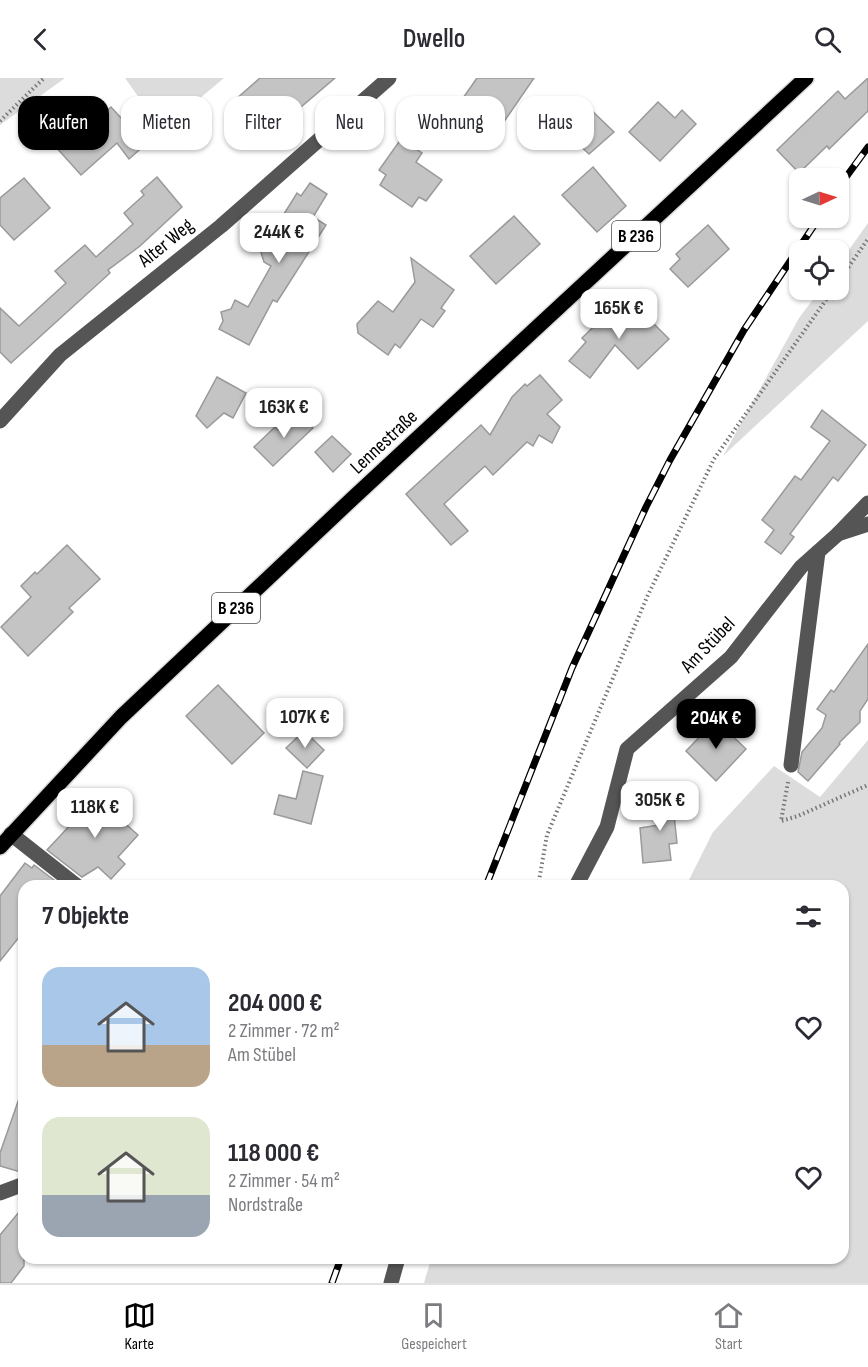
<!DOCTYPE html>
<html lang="de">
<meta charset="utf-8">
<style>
:root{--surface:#fff;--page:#f7f7f7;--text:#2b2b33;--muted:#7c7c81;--line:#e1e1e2;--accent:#000}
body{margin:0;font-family:"Sofia Sans Condensed",sans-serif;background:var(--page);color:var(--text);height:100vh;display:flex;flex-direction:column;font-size:22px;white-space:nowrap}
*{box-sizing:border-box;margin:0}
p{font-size:20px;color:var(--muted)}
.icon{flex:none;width:33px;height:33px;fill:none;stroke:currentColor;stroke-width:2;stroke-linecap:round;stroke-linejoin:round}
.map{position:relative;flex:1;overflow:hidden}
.panel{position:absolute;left:18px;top:802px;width:831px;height:384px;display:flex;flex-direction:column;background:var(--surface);border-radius:18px;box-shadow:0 2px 4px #0004}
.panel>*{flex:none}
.banner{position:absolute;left:18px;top:18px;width:832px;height:54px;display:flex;gap:12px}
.needle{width:39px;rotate:86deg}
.controls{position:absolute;left:789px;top:90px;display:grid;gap:12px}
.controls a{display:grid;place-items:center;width:60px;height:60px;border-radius:12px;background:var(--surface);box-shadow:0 2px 4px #0004;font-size:30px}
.price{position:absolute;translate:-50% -51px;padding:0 14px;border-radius:12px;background:#fff;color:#222;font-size:20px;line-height:39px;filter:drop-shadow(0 2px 3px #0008)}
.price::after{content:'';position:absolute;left:50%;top:36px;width:18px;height:14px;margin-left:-9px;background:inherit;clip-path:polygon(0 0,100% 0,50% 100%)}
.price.active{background:var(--accent);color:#fff}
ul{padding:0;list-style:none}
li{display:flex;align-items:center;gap:18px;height:150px;padding:0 24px}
li span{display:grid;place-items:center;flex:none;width:168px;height:120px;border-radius:18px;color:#555}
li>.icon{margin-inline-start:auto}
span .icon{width:72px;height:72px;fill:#fffc;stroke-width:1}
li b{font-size:26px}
h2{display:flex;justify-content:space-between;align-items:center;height:72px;padding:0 24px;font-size:26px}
.pill{padding:0 21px;border-radius:18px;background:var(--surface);box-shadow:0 2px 4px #0004;font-size:21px;line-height:54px}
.pill.active{background:var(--accent);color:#fff}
header{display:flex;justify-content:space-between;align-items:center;height:78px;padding:0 24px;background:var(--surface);font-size:27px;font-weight:600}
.tab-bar{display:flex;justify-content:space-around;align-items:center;height:84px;border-top:2px solid var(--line);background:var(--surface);font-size:16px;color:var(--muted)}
.tab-bar a{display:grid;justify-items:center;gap:3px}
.tab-bar .active{color:var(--accent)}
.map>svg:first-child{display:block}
</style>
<header><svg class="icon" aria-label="back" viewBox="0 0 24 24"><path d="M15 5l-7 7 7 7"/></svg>Dwello<svg class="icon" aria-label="search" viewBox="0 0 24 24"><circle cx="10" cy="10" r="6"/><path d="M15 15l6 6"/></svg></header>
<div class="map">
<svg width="868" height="1205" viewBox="0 0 868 1205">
<rect width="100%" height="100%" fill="#fff"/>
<g fill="#dcdcdc">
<polygon points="0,0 65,0 0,47"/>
<polygon points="125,0 224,0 162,52"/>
<polygon points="868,145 868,243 723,378 799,240 820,212 838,212 839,186"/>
<polygon points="868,662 868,1205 424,1205 431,1181 843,1180 843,808 686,808 713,754 774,688 820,719"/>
</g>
<g fill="#c4c4c4" stroke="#999" stroke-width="1.5">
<polygon points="260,0 335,0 294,35 293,34 270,54 267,51 256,60 228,28"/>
<polygon points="477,0 534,0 488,67 449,40"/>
<polygon points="868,0 868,33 829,71 827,68 799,95 777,72 838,13 845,21"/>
<polygon points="658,24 675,40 682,32 696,46 660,83 629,54"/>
<polygon points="111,29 122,41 130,35 146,52 138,59 145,67 129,81 117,65 81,97 55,68 75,51 92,33 98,41"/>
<polygon points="588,29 614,54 589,76 563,52"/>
<polygon points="401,61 422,75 416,84 442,102 426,123 419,119 412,129 380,107 386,97 379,92"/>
<polygon points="593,89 626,128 597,154 562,117"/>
<polygon points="157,99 182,129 140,168 108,192 110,195 11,285 0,274 0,230 19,248 66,205 55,193 85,167 96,179 133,146 124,135 144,117 141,113"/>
<polygon points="24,100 50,130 14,162 0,147 0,120"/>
<polygon points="310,105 327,116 313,139 326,147 277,224 273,222 249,267 219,251 223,243 221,234 231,231 235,222 248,229 271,188 264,184 259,168 270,167 285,143 284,136 297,115 301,118"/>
<polygon points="514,138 540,166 496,206 470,178"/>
<polygon points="708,147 729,171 688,209 670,191 680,181 676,176"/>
<polygon points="411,180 454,212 441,230 445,233 433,249 421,241 400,270 395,266 388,277 358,255 357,246 378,223 393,234 415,204"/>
<polygon points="620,223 640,243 645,237 669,261 638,291 615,267 590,300 569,283 586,264 582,260"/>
<polygon points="540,297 562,322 547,336 560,349 552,365 539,357 533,368 527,364 493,397 485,388 444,426 468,453 451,467 406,416 481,347 490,357 512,319 525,306 527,308"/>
<polygon points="217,299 246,315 233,340 224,335 207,350 196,338"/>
<polygon points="822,332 866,367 838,403 833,399 790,456 794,459 781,476 765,464 774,452 762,442 795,398 801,402 830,363 811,349"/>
<polygon points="298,333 313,350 273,388 254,369 275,349 278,352"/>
<polygon points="332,358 351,376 333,394 315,374"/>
<polygon points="67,467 100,501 69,530 73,534 28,578 1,549 31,519 21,508 35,494 37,496"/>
<polygon points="868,566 868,621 860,633 860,644 839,665 840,666 808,703 798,694 802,674 822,650 826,637 817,631 831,612 834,614"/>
<polygon points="218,607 264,655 232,686 186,638"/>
<polygon points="716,642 746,671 716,703 686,673"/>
<polygon points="304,653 324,672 307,690 286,670"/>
<polygon points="303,693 323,698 311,746 274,736 279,717 296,721"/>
<polygon points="662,709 671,709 677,765 669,766 671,782 643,785 640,750 659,747"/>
<polygon points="102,713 125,734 119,740 138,757 118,779 125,786 111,801 98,789 82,799 47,772"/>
<polygon points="25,785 32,790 34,787 62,808 24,808 24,853 0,883 0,818"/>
<polygon points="21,1015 24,1016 24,1095 0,1088 0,1075"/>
<polygon points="24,1128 24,1188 11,1205 0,1205 0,1157"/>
</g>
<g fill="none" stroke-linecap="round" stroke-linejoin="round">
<defs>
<polyline id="major" points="0,769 121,639 352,421 806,0"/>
</defs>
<use href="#major" stroke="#dbdbdb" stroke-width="18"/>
<g stroke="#777" stroke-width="4" stroke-dasharray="1.5 3" stroke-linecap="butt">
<polyline points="0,43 44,0"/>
<polyline points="838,204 868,161"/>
<polyline points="788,704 781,743 798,738 868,707"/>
<polyline points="538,808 547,757 647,519 714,381 833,212"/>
</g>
<g stroke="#555" stroke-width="15">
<polyline points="0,343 60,277 221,148 389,0"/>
<polyline points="838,456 868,425"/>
<polyline points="791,687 818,474"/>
<polyline points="11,756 77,808"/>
<polyline points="576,808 607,749 627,671 731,579 801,489 838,456 868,446"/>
<polyline points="0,1115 24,1106"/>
<polyline points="391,1205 398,1180"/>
</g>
<use href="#major" stroke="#000" stroke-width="15"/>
<defs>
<g id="rail">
<polyline points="838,110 868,69"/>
<polyline points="486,808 572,590 646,429 670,382 744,252 819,140"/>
<polyline points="332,1205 341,1180"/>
</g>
</defs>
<use href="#rail" stroke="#000" stroke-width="7"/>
<use href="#rail" stroke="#fff" stroke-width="4.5" stroke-dasharray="14" stroke-linecap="butt"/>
</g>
<g text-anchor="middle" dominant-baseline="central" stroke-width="4.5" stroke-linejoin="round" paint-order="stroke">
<g fill="#fff" stroke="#4c4c4c" stroke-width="1.5">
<rect x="612" y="143" width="48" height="30" rx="4.5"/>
<rect x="212" y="515" width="48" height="30" rx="4.5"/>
</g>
<g font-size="18" font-weight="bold" fill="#000">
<text x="636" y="158">B 236</text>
<text x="236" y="530">B 236</text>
</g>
<g font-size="20" fill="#000" stroke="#fff">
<text transform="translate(166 165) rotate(-39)">Alter Weg</text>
<text transform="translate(384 364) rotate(-43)">Lennestraße</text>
<text transform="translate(708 567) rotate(-46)">Am Stübel</text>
</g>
</g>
</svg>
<div class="controls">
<a><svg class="needle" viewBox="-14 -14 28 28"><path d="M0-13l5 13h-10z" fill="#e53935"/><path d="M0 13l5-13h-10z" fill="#7c7c81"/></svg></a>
<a><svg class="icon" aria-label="locate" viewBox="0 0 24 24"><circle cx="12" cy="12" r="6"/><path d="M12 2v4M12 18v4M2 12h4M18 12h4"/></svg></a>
</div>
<b class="price" style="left:279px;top:186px">244K €</b>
<b class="price" style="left:619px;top:262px">165K €</b>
<b class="price" style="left:284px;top:361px">163K €</b>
<b class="price" style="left:305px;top:671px">107K €</b>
<b class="price active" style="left:716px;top:672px">204K €</b>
<b class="price" style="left:660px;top:754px">305K €</b>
<b class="price" style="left:95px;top:761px">118K €</b>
<div class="banner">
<a class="pill active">Kaufen</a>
<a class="pill">Mieten</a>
<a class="pill">Filter</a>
<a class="pill">Neu</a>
<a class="pill">Wohnung</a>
<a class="pill">Haus</a>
</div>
<section class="panel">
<h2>7 Objekte<svg class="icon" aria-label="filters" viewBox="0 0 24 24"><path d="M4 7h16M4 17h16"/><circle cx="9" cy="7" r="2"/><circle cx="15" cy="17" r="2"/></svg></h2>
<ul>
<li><span style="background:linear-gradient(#a9c7e8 65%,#b9a48a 0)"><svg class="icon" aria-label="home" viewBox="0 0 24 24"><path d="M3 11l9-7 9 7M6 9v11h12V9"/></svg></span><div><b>204 000 €</b><p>2 Zimmer · 72 m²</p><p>Am Stübel</p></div><svg class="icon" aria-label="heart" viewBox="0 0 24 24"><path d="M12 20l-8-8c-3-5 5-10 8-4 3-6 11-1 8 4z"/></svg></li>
<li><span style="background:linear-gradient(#dfe7d0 65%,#9aa5b1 0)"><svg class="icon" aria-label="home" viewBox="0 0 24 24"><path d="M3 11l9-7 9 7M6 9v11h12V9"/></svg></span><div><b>118 000 €</b><p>2 Zimmer · 54 m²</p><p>Nordstraße</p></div><svg class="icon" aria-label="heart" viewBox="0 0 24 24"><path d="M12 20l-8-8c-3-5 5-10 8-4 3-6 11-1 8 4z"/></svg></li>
</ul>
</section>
</div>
<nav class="tab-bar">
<a class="active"><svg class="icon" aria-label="map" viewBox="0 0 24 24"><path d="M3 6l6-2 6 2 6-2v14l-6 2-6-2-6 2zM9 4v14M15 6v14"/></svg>Karte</a>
<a><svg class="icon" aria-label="saved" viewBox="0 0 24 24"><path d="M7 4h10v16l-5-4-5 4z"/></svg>Gespeichert</a>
<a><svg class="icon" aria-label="home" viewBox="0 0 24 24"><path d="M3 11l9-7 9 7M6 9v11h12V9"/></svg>Start</a>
</nav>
